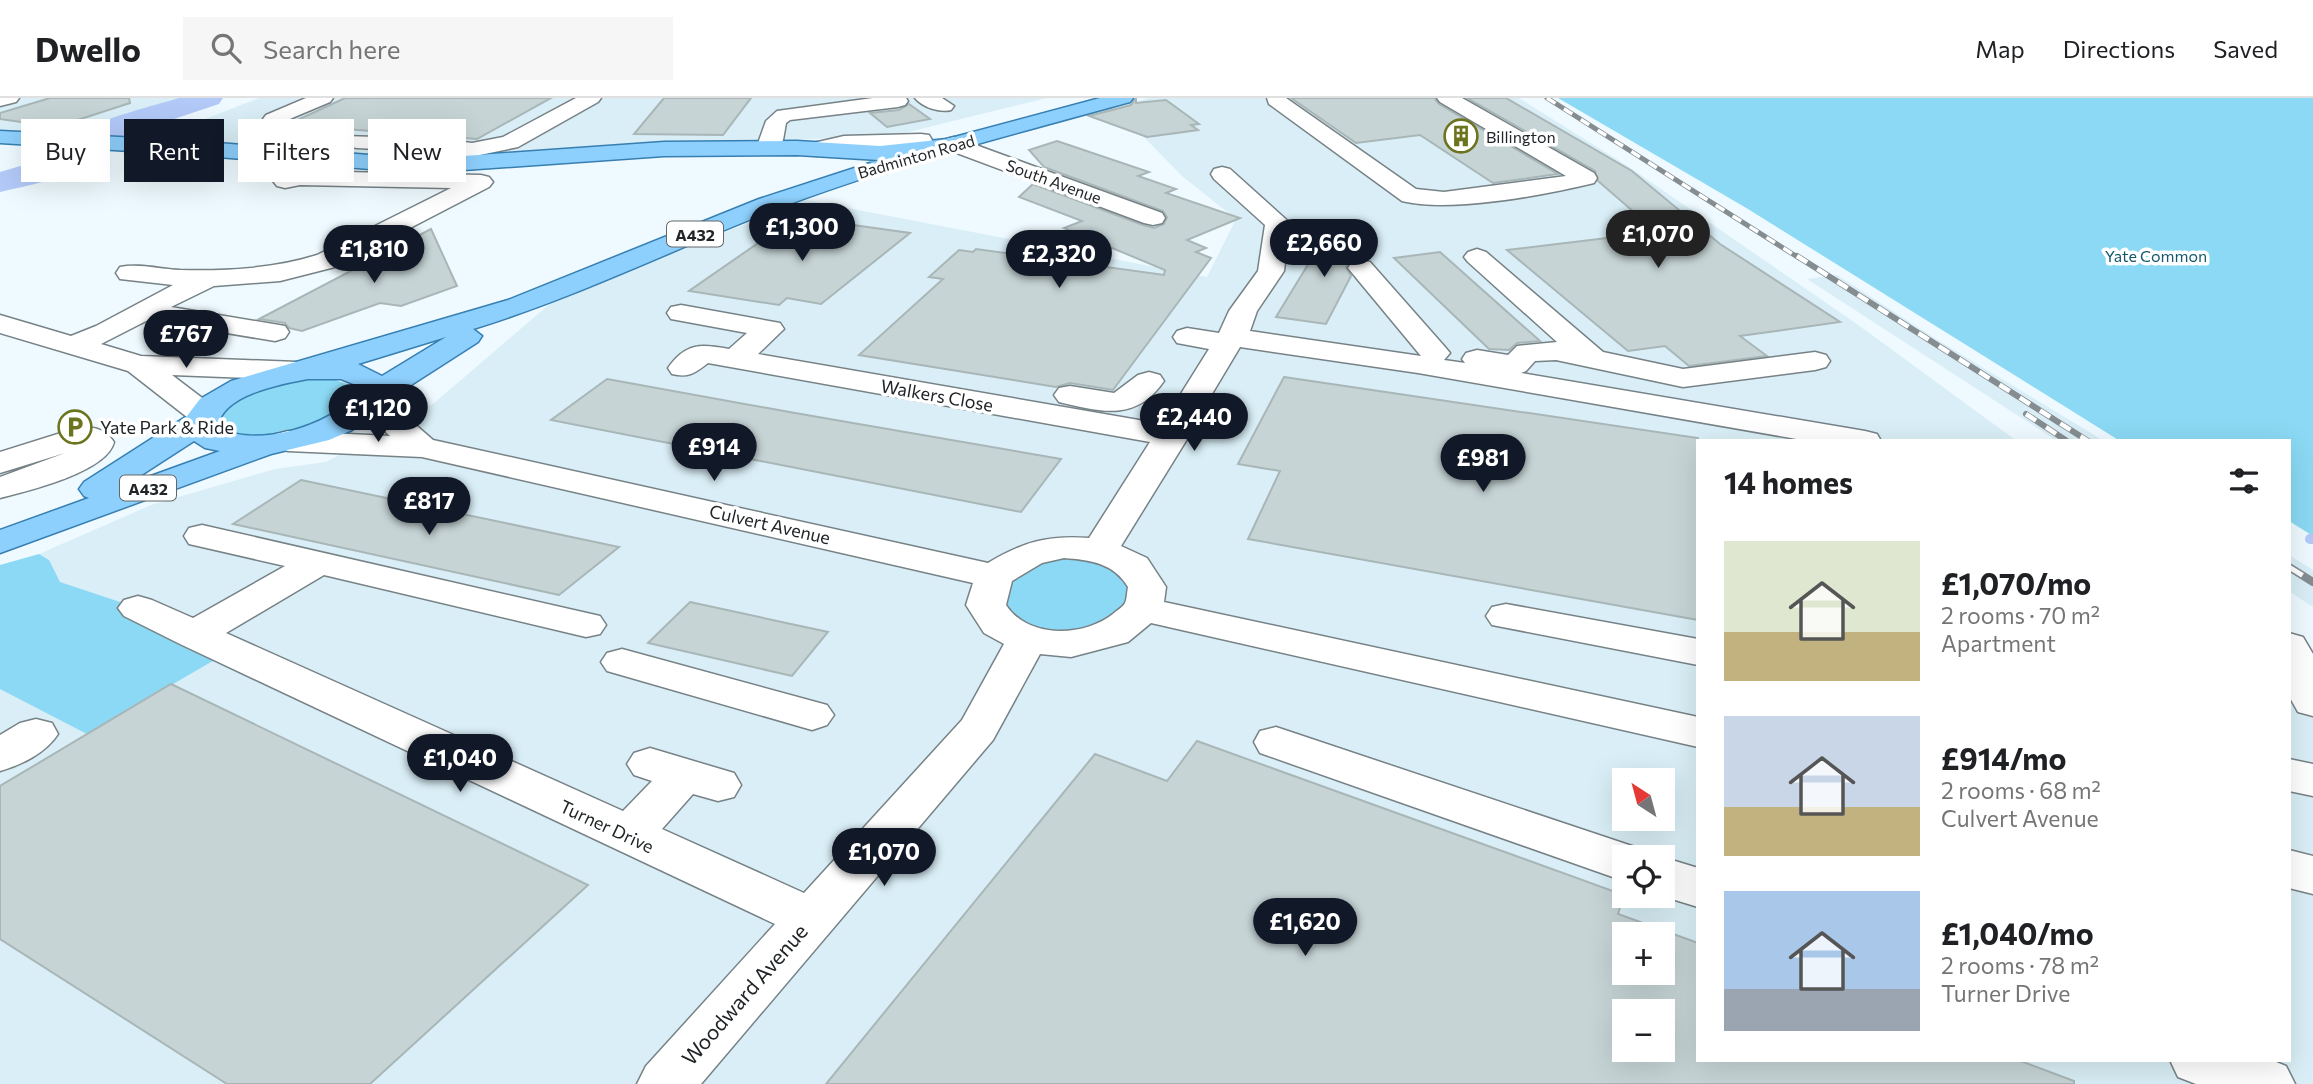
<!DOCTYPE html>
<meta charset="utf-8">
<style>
:root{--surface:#fff;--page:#f6f6f6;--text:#202124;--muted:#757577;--line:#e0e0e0;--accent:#111827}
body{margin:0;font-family:Commissioner,sans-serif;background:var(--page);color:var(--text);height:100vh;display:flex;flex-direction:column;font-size:26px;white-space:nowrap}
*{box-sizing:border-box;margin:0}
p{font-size:23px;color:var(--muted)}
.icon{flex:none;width:38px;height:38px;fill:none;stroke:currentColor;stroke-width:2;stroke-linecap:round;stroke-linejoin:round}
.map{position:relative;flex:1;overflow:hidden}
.panel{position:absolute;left:1696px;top:341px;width:595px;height:623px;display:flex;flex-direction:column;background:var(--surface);border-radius:0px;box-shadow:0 7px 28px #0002}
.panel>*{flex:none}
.top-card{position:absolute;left:21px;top:21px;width:665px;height:63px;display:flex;gap:14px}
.needle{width:46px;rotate:324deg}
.fabs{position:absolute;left:1612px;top:670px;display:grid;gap:14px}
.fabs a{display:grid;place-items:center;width:63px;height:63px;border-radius:0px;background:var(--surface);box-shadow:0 7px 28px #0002;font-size:35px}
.price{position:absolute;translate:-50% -60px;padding:0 16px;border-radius:24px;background:var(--accent);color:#fff;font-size:23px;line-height:46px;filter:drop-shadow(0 2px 4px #0008)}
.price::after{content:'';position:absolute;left:50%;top:42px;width:21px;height:16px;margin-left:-10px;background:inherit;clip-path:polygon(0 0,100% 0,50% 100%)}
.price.current{background:#222;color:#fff}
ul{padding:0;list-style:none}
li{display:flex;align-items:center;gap:21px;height:175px;padding:0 28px}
li span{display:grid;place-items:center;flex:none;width:196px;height:140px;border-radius:0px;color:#555}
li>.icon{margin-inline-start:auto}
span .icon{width:84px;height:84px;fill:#fffc;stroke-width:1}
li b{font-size:30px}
h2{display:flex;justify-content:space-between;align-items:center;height:84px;padding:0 28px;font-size:30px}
.pill{padding:0 24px;border-radius:0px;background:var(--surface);box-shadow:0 7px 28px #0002;font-size:24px;line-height:63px}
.pill.current{background:var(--accent);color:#fff}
header{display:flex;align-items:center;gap:42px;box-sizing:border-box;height:98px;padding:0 35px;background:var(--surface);border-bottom:2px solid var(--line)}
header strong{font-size:33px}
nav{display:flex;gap:38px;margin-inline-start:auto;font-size:24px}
.search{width:490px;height:63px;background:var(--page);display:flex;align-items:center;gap:18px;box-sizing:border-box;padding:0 24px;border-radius:0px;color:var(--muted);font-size:26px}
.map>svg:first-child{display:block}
</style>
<header>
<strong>Dwello</strong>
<div class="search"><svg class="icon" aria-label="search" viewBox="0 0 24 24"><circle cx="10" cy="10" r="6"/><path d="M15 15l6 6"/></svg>Search here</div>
<nav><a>Map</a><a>Directions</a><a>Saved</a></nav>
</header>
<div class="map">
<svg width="2313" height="986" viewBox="0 0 2313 986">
<rect width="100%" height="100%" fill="#eefaff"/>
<g fill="#d9eef6" fill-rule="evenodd">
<polygon points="0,0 181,0 57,37 0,33"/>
<polygon points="259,0 1047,0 892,38 643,47 433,63 151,42"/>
<path d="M1148,0H1519L1629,69L1854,224L2017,343H1698V962H2289V542L2313,559V986H0V513L49,462L39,456L151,407L275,371L326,364L433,306L553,203L806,102L1207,179L1236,121L1182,78L1138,33L1094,18ZM1624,682H1662V721H1624ZM1624,760H1662V798H1624ZM1624,836H1662V875H1624ZM1624,914H1662V952H1624Z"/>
<polygon points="1837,177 1936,241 2104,343 2057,343 1807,181"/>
<polygon points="2289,457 2313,472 2313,509 2289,493"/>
</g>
<g fill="#8bd9f4">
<polygon points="1558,0 2313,0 2313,438 2289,423 2289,343 2120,343 1748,111"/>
<path d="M313,280H330L350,287L354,295C341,329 248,354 222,326C223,292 287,285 313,280Z"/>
<polygon points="39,456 49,462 60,484 138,510 230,553 87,636 0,591 0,467"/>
<polygon points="1082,458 1125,474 1133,505 1099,531 1045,534 1022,525 1008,511 1006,495 1015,479 1033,467 1056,460"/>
</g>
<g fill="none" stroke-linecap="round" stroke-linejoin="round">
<polyline stroke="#b3caf9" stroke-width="10" points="2310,441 2313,441"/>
<path fill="#b3caf9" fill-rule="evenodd" d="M179,0H223L219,6L120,39L83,55L84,59C68,83 27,87 0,94V74L44,61L51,56L49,51C63,31 152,8 179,0Z"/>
</g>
<g fill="#c6d4d5" stroke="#a9b6b7" stroke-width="2" fill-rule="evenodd">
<polygon points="50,0 129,0 130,5 56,29 0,21 0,15"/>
<polygon points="345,0 551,0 477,41 305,28 293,24"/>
<polygon points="664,0 751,0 723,37 634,36"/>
<polygon points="1136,0 1136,5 1166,2 1199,26 1191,27 1198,32 1147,39 1089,18 1131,7"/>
<polygon points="1291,0 1434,0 1439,6 1558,76 1493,85 1420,37 1356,45"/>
<polygon points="1467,0 1506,0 1632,73 1720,146 1840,224 1740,238 1767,258 1689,268 1665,248 1628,253 1507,152 1657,134 1598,83 1595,73"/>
<polygon points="909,6 930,21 887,29 870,15 899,12"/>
<polygon points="1057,43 1149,74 1138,78 1176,91 1166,95 1240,120 1187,142 1206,150 1196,154 1211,160 1113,292 1070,285 1056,289 859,257 943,181 929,179 959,152 973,154 976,151 1164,177 1165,172 1064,130 1082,123 1019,99 1033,86 1143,127 1154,130 1164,126 1167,119 1163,113 1044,69 1029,52"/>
<polygon points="810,121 910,135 821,206 787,200 779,207 689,193 774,134 788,136"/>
<polygon points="431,131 457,188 401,208 380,205 302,233 289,230 285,225 259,221"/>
<polygon points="1374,136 1361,159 1351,161 1346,169 1351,178 1326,226 1276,219 1315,155 1305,143"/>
<polygon points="1440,154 1540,243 1517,245 1509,252 1489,251 1394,160"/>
<polygon points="1284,279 1698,340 1698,522 1248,441 1280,373 1238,366"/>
<polygon points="607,281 795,315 1061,361 1021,414 551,322"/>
<polygon points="301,382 619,449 559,497 233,426"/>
<polygon points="690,504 828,534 792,578 648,545"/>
<polygon points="171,586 588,787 370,986 227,986 0,841 0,688"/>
<path d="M1197,643L1624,797L1618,816L1698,845V962H2018L2074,983V986H826L1095,656L1167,683ZM1624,836H1662V875H1624ZM1624,914H1662V952H1624Z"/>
</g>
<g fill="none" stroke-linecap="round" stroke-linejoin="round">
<defs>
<g id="minor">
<polygon points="0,0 19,0 16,4 0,8"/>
<path d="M306,0H333L330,4L285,23L304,31L344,38L440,41L472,45L503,39L576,0H601L598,4L518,49L480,57L473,71H457L454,66L457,56C390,48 331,57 267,30L263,21L266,17Z"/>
<polygon points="873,0 906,0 908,3 905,7 898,9 790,22 786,25 783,42 775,56 759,56 756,51 766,23 777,13"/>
<path d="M915,0H942L954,8L951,12C940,15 922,9 915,0Z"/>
<path d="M1267,0H1286L1416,91L1444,94L1566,78L1440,4L1437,0H1462L1594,75L1597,80L1594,85C1544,97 1451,115 1402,103L1269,6Z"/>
<polygon points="921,36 929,37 932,42 929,47 844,50 817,58 809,56 806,51 809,46 844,38"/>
<polygon points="954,39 1162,115 1165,120 1162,125 1153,127 1144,125 946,51 943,46 946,41"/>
<path d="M1222,69L1230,71L1290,125L1284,173L1257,213L1250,233L1421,258L1348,170L1352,164L1361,162L1370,164L1445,249L1450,255L1444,262L1465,265L1462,261L1466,255L1477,252L1508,257L1517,248L1557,244L1468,164L1464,159L1468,154L1477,151L1486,154L1603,254L1683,271L1815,254L1826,257L1830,263L1826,269L1815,272L1683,289L1556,262L1535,263L1526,273L1521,275L1865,333L1877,336L1881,343H1808L1418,275L1240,249L1188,336L1189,338L1121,448L1147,460L1166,489L1164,504L1698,619V649L1151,525L1128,544L1071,559L1040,556L993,642L701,986H637L646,968L775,826L180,546L124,518L118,510L124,502L138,498L152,502L193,520L285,468L189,446L184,438L189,430L202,427L600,518L606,527L600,536L586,539L324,477L226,535L623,713L652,683L634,677L627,666L634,655L650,650L734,675L741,687L734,699L718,703L693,696L662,731L804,795L962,622L1004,546L984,535L966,507L973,485L422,359L288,353L276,350L272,343L276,336L288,333L390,338L353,303L358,296L369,294L380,296L433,342L988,465C1023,444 1048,437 1089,440L1150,344L708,265C695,275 689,280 672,276L668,270C686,244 702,246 729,251L747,235L671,221L667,215L671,209L681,207L780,225L784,231L758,256L1162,326L1209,251L1177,245L1173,239L1177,233L1187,230L1219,235L1229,213L1258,173L1265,127L1214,81L1211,76L1214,71ZM1064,460C1090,462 1114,465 1128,489C1127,494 1127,501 1125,505C1123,509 1116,513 1113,516C1084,539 1028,541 1006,507L1012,483L1042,465Z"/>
<path d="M300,73L481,77L489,79L493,84L489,89L335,169L280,183L214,188L171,209L285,228L289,234L285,240L275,243L148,222L101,246L141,258L297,264L308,267L312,273L308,279L297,282L172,277L214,309L219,316L214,323L203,326L192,323L128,273L0,235V217L71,238L96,228L173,187L120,181L116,175L120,169C138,165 160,171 180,172C226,173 272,171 317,157L451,90L300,87L285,90L277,88L273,83L277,78Z"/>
<path d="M1149,274L1160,277L1164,283C1136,324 1101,314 1059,304L1054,297L1059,290L1070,288L1114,295L1138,277Z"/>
<path d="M80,329C95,329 105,331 114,344C107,374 28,393 0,400V379L65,355L0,375V354Z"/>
<polygon points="1506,506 1698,541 1698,567 1492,527 1486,518 1492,509"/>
<polygon points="2289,535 2303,539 2313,556 2313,618 2298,614 2289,598"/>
<polygon points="622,551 827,607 834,617 827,627 812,632 607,573 601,564 607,555"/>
<path d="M36,621L52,625L58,636C46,655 21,667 0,673V637L20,625Z"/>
<polygon points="1276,629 1641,751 1646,760 1624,760 1624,783 1260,655 1254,644 1260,633"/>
<polygon points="2289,661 2313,666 2313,698 2289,693"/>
<polygon points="2289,752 2313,758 2313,796 2289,790"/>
<polygon points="1662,759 1698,770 1698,809 1662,798"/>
<polygon points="2170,962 2271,962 2286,968 2295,986 2196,986 2178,979"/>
</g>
<path id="major" d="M1100,0H1133L1130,4C1011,37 890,67 774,112C674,151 577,199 473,231L482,238L478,244L383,305L371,319L352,332L329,342L271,356L0,455V432L89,400L84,398L79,391L84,384L187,318L200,301L231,283L508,202L759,101L879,62L797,57L664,58L421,75L179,56L0,45V33L179,42L421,61L664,44L797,43L880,48L947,41ZM446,239L382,278L358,266ZM308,281H341L356,287V297C329,328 255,351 218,329C221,297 281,286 308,281ZM194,343L205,350L220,353L126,387Z"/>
</defs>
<use href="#minor" stroke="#778286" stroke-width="3"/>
<use href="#major" stroke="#377fb1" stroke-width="3"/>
<use href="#minor" fill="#fff" fill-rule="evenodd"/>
<use href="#major" fill="#8ed0fd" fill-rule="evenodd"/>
<defs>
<polyline id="rail-far2" points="1547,0 1799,160"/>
<g id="rail-far1">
<polyline points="1797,158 2088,343"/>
<polyline points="2026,316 2067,343"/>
</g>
<polyline id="rail" points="2289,469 2313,484"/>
</defs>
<use href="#rail-far2" stroke="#858d90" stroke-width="5"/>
<use href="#rail-far1" stroke="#858d90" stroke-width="6"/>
<use href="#rail" stroke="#858d90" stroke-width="8"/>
<use href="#rail-far2" stroke="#fff" stroke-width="3.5" stroke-dasharray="10" stroke-linecap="butt"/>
<use href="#rail-far1" stroke="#fff" stroke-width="4.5" stroke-dasharray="12" stroke-linecap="butt"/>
<use href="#rail" stroke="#fff" stroke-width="5" stroke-dasharray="16" stroke-linecap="butt"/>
</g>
<defs>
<symbol id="building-ring" viewBox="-11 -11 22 22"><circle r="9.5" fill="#fff" stroke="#6c741e" stroke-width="1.5"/><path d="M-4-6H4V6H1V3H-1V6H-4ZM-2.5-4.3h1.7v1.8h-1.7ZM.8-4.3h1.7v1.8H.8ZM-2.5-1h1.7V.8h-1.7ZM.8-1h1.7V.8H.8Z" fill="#6c741e"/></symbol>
<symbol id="parking-ring" viewBox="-11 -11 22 22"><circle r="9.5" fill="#fff" stroke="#6c741e" stroke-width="1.5"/><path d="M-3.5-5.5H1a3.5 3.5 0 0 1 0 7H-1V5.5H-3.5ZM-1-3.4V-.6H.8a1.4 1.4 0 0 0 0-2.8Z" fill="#6c741e"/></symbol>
</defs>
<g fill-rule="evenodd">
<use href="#building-ring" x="1442" y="19" width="38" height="38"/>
<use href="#parking-ring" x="56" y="310" width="38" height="38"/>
</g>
<g text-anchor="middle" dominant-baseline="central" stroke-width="7" stroke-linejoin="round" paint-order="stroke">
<g font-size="16" fill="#212527" stroke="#fff" text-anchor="start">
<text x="1486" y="38">Billington</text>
</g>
<g font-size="16" fill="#212527" stroke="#fff">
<text transform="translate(916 58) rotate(-16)">Badminton Road</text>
<text transform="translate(1054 83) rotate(20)">South Avenue</text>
</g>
<g fill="#fff" stroke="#646668" stroke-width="2">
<rect x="667" y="123.5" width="56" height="25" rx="5"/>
<rect x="120" y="377.5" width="56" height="25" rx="5"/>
</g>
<g font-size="16" font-weight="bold" fill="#212527">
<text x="695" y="136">A432</text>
<text x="148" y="390">A432</text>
</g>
<g font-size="16" fill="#13576a" stroke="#fff">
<text x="2156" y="157">Yate Common</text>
</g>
<g font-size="18" fill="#212527" stroke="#fff">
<text transform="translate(937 297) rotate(10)">Walkers Close</text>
<text transform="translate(770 426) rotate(13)">Culvert Avenue</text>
<text transform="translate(607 728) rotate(25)">Turner Drive</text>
</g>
<g font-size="18" fill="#212527" stroke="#fff" text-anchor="start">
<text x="100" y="329">Yate Park &amp; Ride</text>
</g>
<g font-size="21" fill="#212527" stroke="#fff">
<text transform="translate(744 896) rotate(-49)">Woodward Avenue</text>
</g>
</g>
</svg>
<div class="fabs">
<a><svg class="needle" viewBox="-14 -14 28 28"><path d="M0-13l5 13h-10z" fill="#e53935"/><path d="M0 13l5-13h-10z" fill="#757577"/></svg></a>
<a><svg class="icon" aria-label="locate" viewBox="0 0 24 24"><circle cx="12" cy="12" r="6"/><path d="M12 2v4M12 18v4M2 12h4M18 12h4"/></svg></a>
<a>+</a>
<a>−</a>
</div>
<b class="price" style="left:802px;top:165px">£1,300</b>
<b class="price current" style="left:1658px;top:172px">£1,070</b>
<b class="price" style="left:1324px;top:181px">£2,660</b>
<b class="price" style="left:374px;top:187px">£1,810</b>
<b class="price" style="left:1059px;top:192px">£2,320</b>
<b class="price" style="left:186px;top:272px">£767</b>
<b class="price" style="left:378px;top:346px">£1,120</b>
<b class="price" style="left:1194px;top:355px">£2,440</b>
<b class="price" style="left:714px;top:385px">£914</b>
<b class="price" style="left:1483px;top:396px">£981</b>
<b class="price" style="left:429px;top:439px">£817</b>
<b class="price" style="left:460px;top:696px">£1,040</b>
<b class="price" style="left:884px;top:790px">£1,070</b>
<b class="price" style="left:1305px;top:860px">£1,620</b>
<div class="top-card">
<a class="pill">Buy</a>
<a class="pill current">Rent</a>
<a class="pill">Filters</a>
<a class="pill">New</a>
</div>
<section class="panel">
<h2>14 homes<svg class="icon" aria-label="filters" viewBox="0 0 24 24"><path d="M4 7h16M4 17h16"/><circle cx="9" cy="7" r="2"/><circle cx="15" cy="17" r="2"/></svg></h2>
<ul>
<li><span style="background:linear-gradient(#dfe7d0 65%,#c2b280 0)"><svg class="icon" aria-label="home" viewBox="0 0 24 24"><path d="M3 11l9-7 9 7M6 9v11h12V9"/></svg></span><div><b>£1,070/mo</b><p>2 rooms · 70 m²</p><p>Apartment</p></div></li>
<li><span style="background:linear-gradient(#c9d6e8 65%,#c2b280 0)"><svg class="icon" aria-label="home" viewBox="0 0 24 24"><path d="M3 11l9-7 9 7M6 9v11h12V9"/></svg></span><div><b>£914/mo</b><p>2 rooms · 68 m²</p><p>Culvert Avenue</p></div></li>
<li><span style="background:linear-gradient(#a9c7e8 70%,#9aa5b1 0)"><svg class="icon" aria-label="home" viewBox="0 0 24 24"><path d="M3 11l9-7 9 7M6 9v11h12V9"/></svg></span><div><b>£1,040/mo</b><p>2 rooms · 78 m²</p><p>Turner Drive</p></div></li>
</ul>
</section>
</div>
